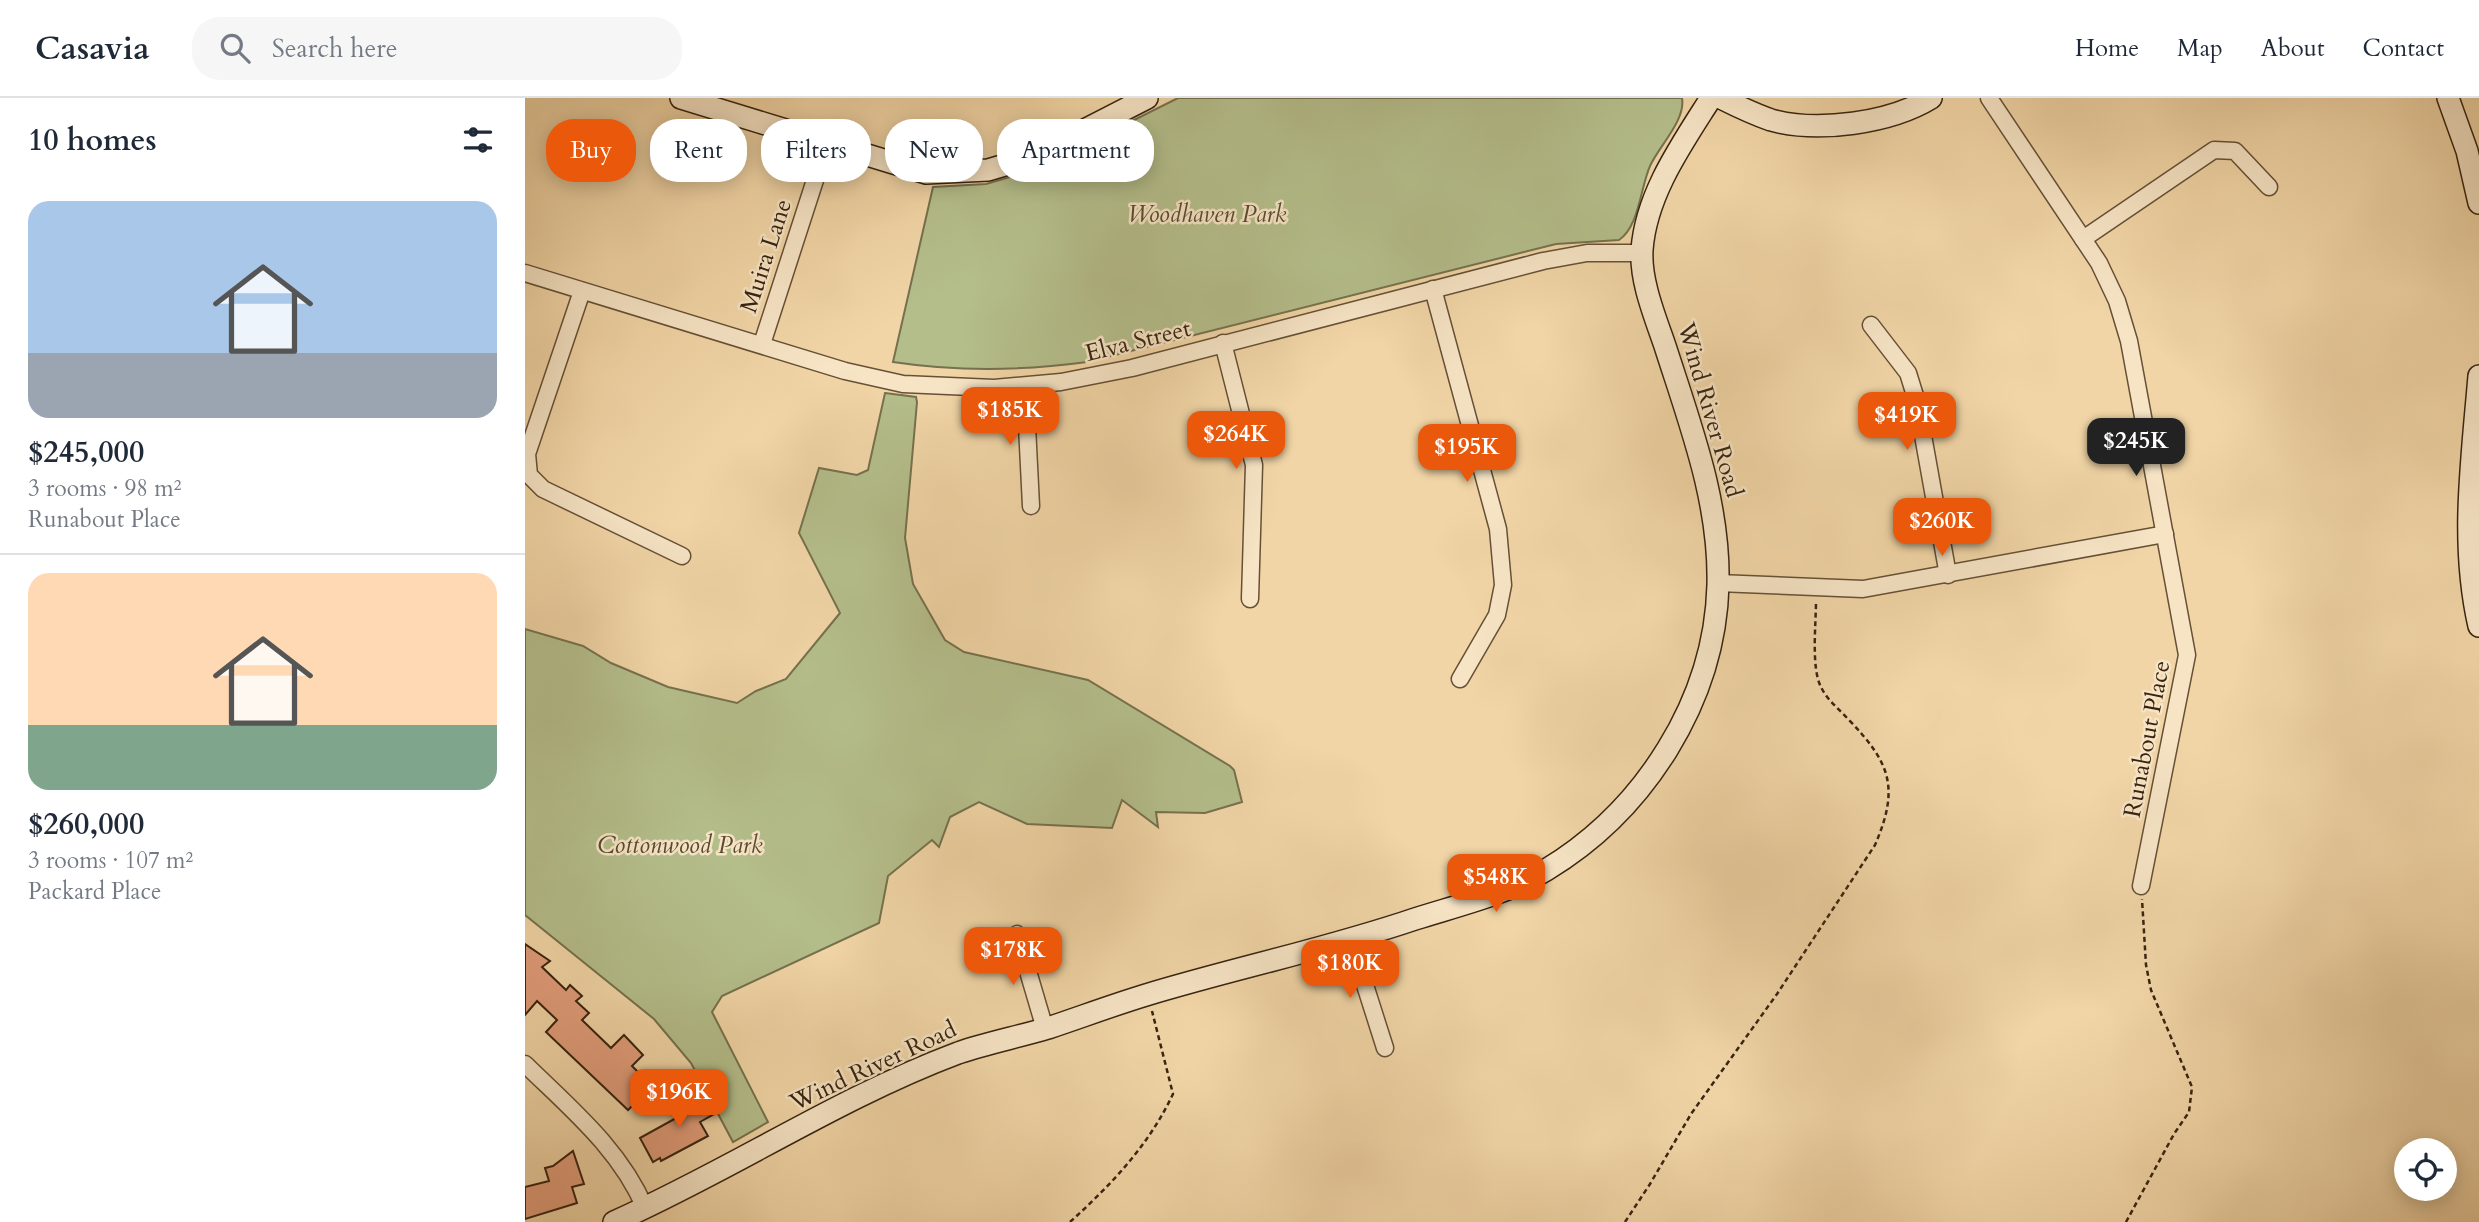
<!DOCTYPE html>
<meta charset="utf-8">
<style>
:root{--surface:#fff;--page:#f6f6f7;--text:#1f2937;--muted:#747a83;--line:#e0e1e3;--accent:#ea580c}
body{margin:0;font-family:Cardo,serif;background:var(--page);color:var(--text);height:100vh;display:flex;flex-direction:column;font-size:26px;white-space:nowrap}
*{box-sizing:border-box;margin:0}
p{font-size:23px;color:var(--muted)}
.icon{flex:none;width:38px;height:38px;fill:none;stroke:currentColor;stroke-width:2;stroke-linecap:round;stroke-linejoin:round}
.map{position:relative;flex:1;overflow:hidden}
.side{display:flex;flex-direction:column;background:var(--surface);width:525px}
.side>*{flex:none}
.top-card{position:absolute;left:21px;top:21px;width:665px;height:63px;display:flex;gap:14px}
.controls{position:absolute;left:1869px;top:1040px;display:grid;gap:14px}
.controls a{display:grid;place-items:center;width:63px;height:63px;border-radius:50%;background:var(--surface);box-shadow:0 4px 18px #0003;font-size:35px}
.price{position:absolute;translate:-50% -60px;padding:0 16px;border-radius:14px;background:var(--accent);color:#fff;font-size:23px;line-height:46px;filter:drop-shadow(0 2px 4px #0008)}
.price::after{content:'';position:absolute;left:50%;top:42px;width:21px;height:16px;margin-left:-10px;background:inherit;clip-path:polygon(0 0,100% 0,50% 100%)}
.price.selected{background:#222;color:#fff}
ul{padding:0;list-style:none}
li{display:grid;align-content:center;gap:14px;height:371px;padding:0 28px}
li+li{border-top:2px solid var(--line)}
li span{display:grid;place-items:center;height:217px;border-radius:21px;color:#555}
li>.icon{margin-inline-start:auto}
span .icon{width:126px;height:126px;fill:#fffc;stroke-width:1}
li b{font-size:30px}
h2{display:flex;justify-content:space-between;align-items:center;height:84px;padding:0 28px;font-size:30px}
.tag{padding:0 24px;border-radius:28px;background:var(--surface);box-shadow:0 4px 18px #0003;font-size:24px;line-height:63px}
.tag.selected{background:var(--accent);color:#fff}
header{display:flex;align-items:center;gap:42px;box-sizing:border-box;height:98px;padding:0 35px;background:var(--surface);border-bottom:2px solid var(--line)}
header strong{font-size:33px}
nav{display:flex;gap:38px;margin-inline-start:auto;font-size:24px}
.search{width:490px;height:63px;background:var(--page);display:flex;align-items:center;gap:18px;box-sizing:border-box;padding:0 24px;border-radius:28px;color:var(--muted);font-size:26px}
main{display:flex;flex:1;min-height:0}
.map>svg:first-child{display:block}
</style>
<header>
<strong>Casavia</strong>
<div class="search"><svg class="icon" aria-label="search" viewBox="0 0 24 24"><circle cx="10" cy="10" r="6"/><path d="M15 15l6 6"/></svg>Search here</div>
<nav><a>Home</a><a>Map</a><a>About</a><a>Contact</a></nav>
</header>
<main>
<section class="side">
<h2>10 homes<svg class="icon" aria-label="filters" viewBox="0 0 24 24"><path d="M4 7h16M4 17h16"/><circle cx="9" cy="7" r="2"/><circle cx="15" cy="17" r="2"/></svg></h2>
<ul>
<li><span style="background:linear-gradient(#a9c7e8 70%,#9aa5b1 0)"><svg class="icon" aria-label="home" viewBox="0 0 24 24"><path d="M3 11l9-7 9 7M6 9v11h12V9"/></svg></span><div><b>$245,000</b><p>3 rooms · 98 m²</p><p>Runabout Place</p></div></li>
<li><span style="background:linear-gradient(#ffd9b3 70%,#7fa58c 0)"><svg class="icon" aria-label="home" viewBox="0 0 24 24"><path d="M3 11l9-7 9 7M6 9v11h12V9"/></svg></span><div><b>$260,000</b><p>3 rooms · 107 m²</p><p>Packard Place</p></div></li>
</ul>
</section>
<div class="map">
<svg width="1954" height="1124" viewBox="0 0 1954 1124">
<rect width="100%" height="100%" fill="#f1d5a6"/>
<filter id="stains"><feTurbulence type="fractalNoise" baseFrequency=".00286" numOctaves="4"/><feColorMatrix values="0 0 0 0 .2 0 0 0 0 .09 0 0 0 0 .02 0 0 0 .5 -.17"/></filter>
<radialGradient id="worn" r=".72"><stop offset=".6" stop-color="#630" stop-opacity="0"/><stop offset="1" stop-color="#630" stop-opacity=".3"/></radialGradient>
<g fill="#b4be8b" stroke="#76714e" stroke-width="2">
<path d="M653,0H1157C1161,22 1134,48 1125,68C1115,91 1114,129 1094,142L1031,146L562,264C496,273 434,274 368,264L408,89L461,86L509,72Z"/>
<polygon points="360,295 391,299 392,304 380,440 388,486 420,542 439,554 563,582 705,668 709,672 717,704 680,715 631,714 633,729 597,702 587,730 502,726 454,704 425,719 414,749 407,742 363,778 354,825 197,898 187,914 243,1024 208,1044 166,965 129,921 0,817 0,531 58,548 86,565 143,589 212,605 231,593 261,581 315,515 274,435 294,370 332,377 343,372"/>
</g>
<g fill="#e19e7b" stroke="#382411" stroke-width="2">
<polygon points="0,846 25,863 17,869 41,892 45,887 57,898 51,903 64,915 57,922 86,950 99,937 118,957 107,968 127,988 103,1012 21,934 32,922 12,903 0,917"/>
<polygon points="177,993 189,1016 175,1024 183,1038 136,1063 135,1060 128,1064 115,1040 153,1019 148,1008"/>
<polygon points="48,1053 59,1086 47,1089 52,1105 0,1121 0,1089 24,1083 20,1070 28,1068"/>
</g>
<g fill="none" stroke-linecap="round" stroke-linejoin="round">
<defs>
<g id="street">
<polyline points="1464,0 1574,165 1592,203 1604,243 1662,557 1616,788"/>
<polyline points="1558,141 1689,52 1710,53 1744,89"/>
<polyline points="0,175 320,273 378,286 469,290 536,284 607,270 1018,163 1062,155 1117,155"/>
<polyline points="908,191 973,431 978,487 972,517 935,581"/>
<polyline points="57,193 2,356 4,377 18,391 157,458"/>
<polyline points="1346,227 1383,275 1392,304 1423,477"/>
<polyline points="698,245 729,367 725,501"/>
<polyline points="237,246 302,45"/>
<polyline points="500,288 506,408"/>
<polyline points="1193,485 1338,491 1640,436"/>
<polyline points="492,836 520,931"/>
<polyline points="826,843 860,950"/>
<path d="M0,966C45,1010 95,1051 120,1110"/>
</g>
<g id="secondary">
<polyline points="156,0 401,75 463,72 507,59 622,0"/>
<path d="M1196,0C1212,8 1229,16 1246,22C1293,35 1365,25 1406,0"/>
<polyline points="1923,0 1942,53 1954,105"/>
<path d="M1954,278C1947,362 1935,445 1954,528"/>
<path d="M89,1124C206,1072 313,1000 433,955C462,945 493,939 523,930C556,919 588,907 621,897C710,870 802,851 890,821C934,807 982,796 1021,772C1119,713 1190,603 1193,487C1195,405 1166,329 1141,251C1131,221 1115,184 1117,152C1121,96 1157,46 1186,0"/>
</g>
</defs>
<use href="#street" stroke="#665036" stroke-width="19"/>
<use href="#secondary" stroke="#382411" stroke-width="24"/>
<g stroke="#382411" stroke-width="2.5" stroke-dasharray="5 3.5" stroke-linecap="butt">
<path d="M545,1124C586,1087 624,1047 648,996L627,913"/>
<path d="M1100,1124L1125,1086L1166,1016L1252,896L1350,747C1375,689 1365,665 1324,622C1314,611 1302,602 1296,589C1286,570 1291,526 1291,503"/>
<polyline points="1601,1124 1649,1036 1664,1014 1667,989 1626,892 1621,867 1617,801"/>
</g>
<use href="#street" stroke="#f6e4c5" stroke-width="16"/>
<use href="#secondary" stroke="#f6e4c5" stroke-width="21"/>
</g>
<g text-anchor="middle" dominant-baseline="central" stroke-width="5" stroke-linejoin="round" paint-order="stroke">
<g font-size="24" font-style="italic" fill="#574a30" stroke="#f6e4c5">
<text x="682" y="116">Woodhaven Park</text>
<text x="155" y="747">Cottonwood Park</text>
</g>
<g font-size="24" fill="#382411" stroke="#f6e4c5">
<text transform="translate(241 158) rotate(-72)">Muira Lane</text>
<text transform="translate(613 243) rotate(-14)">Elva Street</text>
<text transform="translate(1185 312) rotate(74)">Wind River Road</text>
<text transform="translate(1622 641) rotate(-79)">Runabout Place</text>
<text transform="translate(348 968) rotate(-25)">Wind River Road</text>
</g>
</g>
<rect width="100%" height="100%" filter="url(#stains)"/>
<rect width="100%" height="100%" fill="url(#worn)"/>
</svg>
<div class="controls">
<a><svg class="icon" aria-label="locate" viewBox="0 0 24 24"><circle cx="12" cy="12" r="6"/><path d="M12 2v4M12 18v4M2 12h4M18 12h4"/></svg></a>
</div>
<b class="price" style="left:485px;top:349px">$185K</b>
<b class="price" style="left:1382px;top:354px">$419K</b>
<b class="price" style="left:711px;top:373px">$264K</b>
<b class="price selected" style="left:1611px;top:380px">$245K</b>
<b class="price" style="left:942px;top:386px">$195K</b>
<b class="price" style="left:1417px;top:460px">$260K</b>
<b class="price" style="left:971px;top:816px">$548K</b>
<b class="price" style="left:488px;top:889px">$178K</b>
<b class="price" style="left:825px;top:902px">$180K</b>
<b class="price" style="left:154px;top:1031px">$196K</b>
<div class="top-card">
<a class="tag selected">Buy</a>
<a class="tag">Rent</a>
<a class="tag">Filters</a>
<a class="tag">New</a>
<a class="tag">Apartment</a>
</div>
</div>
</main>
